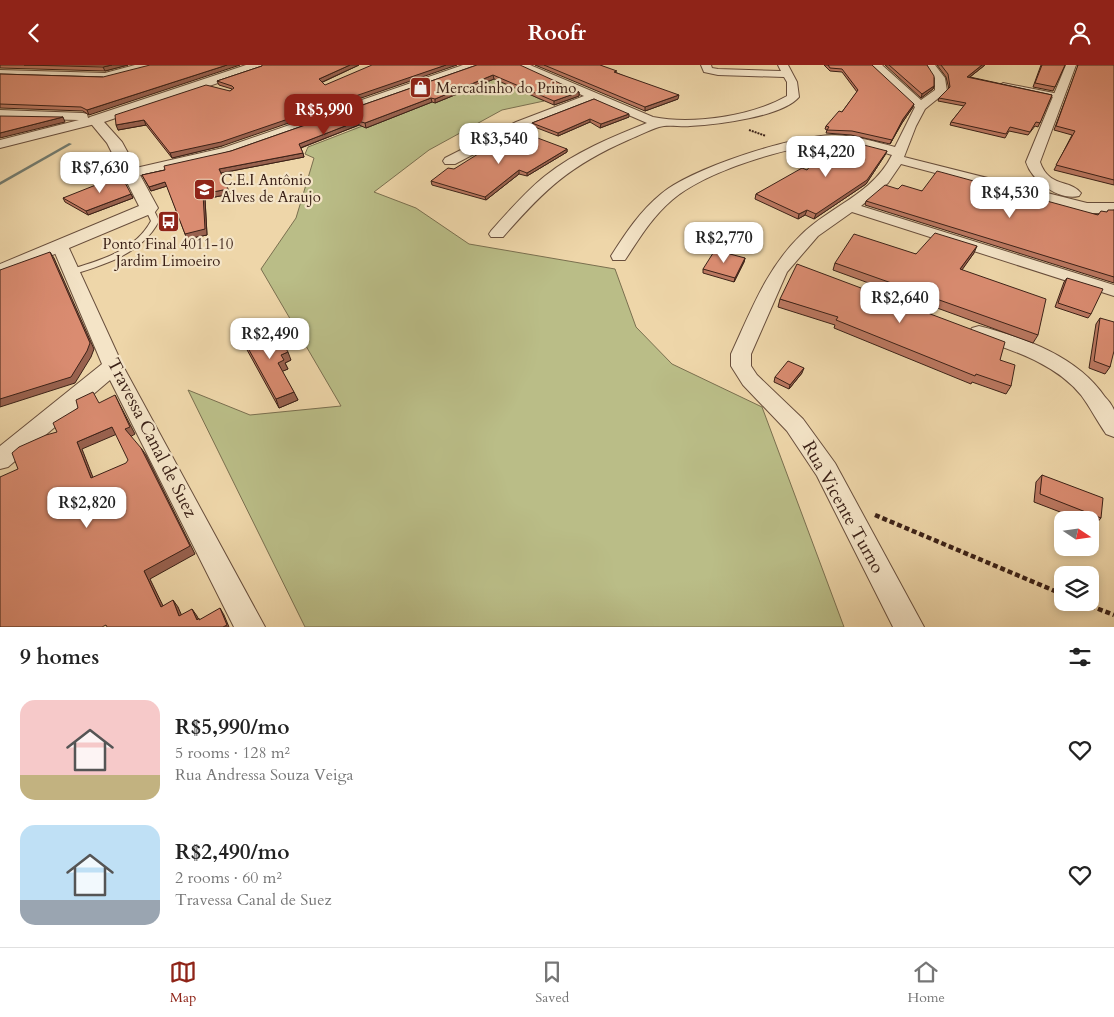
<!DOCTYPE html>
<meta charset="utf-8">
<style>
:root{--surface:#fff;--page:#f2f2f2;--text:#222;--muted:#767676;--line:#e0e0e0;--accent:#8f2418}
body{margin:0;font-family:Cardo,serif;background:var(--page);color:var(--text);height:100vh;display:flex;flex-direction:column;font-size:19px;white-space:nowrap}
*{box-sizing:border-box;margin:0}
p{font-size:16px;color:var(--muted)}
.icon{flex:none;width:28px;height:28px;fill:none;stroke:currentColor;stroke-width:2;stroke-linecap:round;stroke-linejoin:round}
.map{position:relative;height:562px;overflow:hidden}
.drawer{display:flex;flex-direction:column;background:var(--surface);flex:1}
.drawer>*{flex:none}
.needle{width:32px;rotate:103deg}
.tools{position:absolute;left:1054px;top:446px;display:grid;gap:10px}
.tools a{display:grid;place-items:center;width:45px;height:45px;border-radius:10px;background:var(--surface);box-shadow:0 2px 8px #0003;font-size:25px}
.price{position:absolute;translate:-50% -42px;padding:0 11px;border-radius:10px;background:#fff;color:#222;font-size:16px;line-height:32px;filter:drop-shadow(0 1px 2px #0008)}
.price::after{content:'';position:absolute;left:50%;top:30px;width:15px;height:11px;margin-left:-8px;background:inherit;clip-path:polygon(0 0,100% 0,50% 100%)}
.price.selected{background:var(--accent);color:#fff}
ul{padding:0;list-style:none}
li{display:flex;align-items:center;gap:15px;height:125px;padding:0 20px}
li span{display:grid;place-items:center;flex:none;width:140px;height:100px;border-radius:15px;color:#555}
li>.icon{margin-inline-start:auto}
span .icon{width:60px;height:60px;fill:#fffc;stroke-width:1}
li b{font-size:21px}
h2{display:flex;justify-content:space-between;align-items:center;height:60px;padding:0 20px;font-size:21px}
header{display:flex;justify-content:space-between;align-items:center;height:65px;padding:0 20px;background:var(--accent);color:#fff;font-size:22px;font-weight:800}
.menu{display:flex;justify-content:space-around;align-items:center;height:70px;border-top:1px solid var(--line);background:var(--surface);font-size:14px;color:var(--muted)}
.menu a{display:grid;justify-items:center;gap:2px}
.menu .selected{color:var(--accent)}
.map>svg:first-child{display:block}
</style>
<header><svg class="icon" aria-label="back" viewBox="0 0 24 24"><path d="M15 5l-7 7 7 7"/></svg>Roofr<svg class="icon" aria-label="person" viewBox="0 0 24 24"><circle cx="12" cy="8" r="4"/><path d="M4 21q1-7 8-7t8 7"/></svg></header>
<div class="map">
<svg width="1114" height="562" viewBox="0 0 1114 562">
<rect width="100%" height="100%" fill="#eed6a9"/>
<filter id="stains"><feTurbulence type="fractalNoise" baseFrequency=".004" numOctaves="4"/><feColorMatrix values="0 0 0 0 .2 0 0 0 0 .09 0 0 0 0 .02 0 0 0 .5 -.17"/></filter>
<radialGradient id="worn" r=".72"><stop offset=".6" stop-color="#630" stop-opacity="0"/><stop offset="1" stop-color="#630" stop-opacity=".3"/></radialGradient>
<polygon fill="#babd87" stroke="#7a6f4f" points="492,11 544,36 502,45 429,85 374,127 416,143 469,179 615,204 636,262 672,299 762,342 844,562 305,562 188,325 250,350 341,341 261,204 296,153 314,93 305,89 308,82"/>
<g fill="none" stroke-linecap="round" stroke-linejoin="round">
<polygon fill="#737c70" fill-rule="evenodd" points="69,78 72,79 0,120 0,117"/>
<defs>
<g id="service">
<polygon points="1003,18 1059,29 1062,31 1059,33 1001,21 1000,20"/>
<path d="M146,141H152L159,156C142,188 107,199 74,209H68L67,207L68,205C99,196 135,186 151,156L145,143Z"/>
</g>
<g id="minor">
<polygon points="135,0 152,0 151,2 105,14 0,11 0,5 105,8"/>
<polygon points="463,0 478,0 477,2 232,89 132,112 125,108 127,105 223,83"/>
<path d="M516,0H530L653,52C693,60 752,51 787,31V17L784,12L718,10L704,7L701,0H711L712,3L718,4L781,6L778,0H788L797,17L799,32C782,52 715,60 690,61C680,62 668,59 659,62C649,65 638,71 628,75C569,101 544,125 503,172H491L489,169L491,166C508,147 525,127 545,111C575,87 612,72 647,58L594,35L525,62L455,99H445L443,96L445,93L516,57L584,31Z"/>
<path d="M871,0H882L921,35L935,25V13L925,0H935L945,13L947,26L925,44L916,61L904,92L1087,138H1114V148H1087L901,99L888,118L861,141L1114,220V231L852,147L818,171L787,207L751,289V301L757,310L803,354L835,398L924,562H893L817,411L787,366L743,320L731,301V289C751,246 766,204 801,170C830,141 872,130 892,90C873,84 852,77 832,78C788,81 705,106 672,135C652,152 639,174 625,195H613L611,191C625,169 640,146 661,129C692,103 794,70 835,70C856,71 876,77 895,82L915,42Z"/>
<path d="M1066,0H1076L1040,97C1049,123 1070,114 1081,128L1079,131C1059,136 1032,116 1026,97Z"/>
<polygon points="0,45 83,48 87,49 88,53 95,51 101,55 99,58 0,83 0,75 79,55 0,53"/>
<polygon points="60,176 66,178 68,181 123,301 265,562 234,562 110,315 8,402 0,404 0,381 102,299 52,181 54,178"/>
<path d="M979,261C1025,273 1077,291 1105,332C1108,335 1112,340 1114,345C1114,352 1114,364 1114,372L1106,369C1097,356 1090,342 1081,330C1054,297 1010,285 972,271L969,267L972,263Z"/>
</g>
<polygon id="tertiary" points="246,0 264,0 262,3 104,57 122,77 158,143 155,147 0,212 0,199 139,141 107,78 88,55 90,52"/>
</defs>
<use href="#service" stroke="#684e3c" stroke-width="2"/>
<use href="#minor" stroke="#684e3c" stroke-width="2"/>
<use href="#tertiary" stroke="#684e3c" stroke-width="2"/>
<polyline stroke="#3b2117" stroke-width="2" stroke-dasharray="2 1" stroke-linecap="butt" points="749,65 766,71"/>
<g stroke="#3b2117" stroke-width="4.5" stroke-dasharray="5 3" stroke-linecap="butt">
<polyline points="875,450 1062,529"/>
<polyline points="1083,538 1114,550"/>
</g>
<use href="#service" fill="#f4e4c7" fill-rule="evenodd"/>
<use href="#minor" fill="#f4e4c7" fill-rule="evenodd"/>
<use href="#tertiary" fill="#f4e4c7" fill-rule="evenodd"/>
</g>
<g fill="#bb7861" stroke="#3b2117">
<polygon points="0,0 128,0 105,6 0,3"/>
<polygon points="359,0 323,17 222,81 172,93 146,60 118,65 230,26 232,24 219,20 217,16 262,1"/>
<polygon points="477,0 579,27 579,31 554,40 494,14 435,38 432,37 366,63 359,60 301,83 304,92 221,108 230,129 205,134 207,170 187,174 167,121 151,126 142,110 165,105 231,86"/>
<polygon points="535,0 600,0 617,8 678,34 645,46"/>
<polygon points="824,0 872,0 913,42 902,58 890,79 851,70 826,68 827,65 825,64 826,61 842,47 857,27 842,7 830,6"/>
<polygon points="885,0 927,0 934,21 933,24 921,33"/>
<polygon points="937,0 985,0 970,12 1052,30 1038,62 1035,61 1028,70 1009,66 1005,73 950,60 951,57 964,41 938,36 939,33 949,24 946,12"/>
<polygon points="1041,0 1065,0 1053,26 1033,22"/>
<polygon points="1077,0 1114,0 1114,120 1054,105 1072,70 1054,65 1078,1"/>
<polygon points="0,9 103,12 89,50 83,46 0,43"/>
<polygon points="594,34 629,52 600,63 590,57 558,71 532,61 532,58"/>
<polygon points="500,81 567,84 567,87 527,111 519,109 486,135 432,120 431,116"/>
<polygon points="887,86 885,90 866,119 814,154 805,150 798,154 755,134 756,129 807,105"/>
<polygon points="898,124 922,126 1098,150 1114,145 1114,218 865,140 866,136"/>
<polygon points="131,129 133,133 88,150 65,137 63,133"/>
<polygon points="974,188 961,205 1038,270 1033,278 833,205 835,198 916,189"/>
<polygon points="745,193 744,197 734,217 703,208 703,204"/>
<polygon points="1067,213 1091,249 1088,253 1055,242 1064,217"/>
<polygon points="780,234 1000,295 1011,321 1006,329 972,317 971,319 834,263 835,260 778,242"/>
<polygon points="1100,253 1110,302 1105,309 1089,303 1096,259"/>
<polygon points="243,274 291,295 285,298 288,304 282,306 298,335 279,343 246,283"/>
<polygon points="802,308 789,324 774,317 775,312"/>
<polygon points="1042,410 1101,453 1095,460 1090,458 1090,455 1081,455 1034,437 1036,417"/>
</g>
<g fill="#99624f" stroke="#3b2117">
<polygon points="112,0 128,0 105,6 103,2"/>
<polygon points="227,0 240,0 89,50 87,45"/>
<polygon points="350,0 359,0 320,18 319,14"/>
<polygon points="446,0 457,0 222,81 172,93 170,88"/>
<polygon points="982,0 985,0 966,15 967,12"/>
<polygon points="493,10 494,14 435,38 435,34"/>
<polygon points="934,21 933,24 921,33 922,29"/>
<polygon points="579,27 579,31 554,40 554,36"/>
<polygon points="679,30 678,34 645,46 645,42"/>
<polygon points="431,33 432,37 366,63 365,58"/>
<polygon points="914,39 913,42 902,58 890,79 903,54"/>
<polygon points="629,49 629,52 600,63 601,59"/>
<polygon points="63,52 65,57 0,73 0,68"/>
<polygon points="590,54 590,57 558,71 558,68"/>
<polygon points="144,55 146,60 118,65 116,60"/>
<polygon points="358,56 359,60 300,83 299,79"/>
<polygon points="567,84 567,87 527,111 527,108"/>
<polygon points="887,86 885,90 866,119 814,154 816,149"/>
<polygon points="303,88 304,92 221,108 219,104"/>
<polygon points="519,105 519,109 486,135 485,132"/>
<polygon points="165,117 167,121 151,126 149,122"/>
<polygon points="228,124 230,129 205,134 207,170 187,174 185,169 203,129"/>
<polygon points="131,129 133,133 88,150 86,146"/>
<polygon points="807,145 805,150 798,154 799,149"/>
<polygon points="977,181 974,188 957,212 960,204"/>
<polygon points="50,187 54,193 94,284 91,292 75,318 0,342 0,334"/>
<polygon points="745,193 744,197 734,217 735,213"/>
<polygon points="288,287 291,295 285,298 288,304 281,307 278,298 281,290"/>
<polygon points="804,303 802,308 789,324 790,320"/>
<polygon points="294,327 298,335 279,343 276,334"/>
<polygon points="115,330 119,338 135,369 130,372 125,364"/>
<polygon points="112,362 117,369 82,384 96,420 91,413 77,377"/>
<polygon points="141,383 146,390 195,489 150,514 167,549 161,542 144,506"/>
<polygon points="173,535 178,542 185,558 179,551"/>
<polygon points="220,543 224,550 229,562 223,562"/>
<polygon points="192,544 197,551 202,562 197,555"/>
</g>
<g fill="#da8c71" stroke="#3b2117" fill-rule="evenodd">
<polygon points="24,0 112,0 103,2"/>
<polygon points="150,0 227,0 87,45 81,42 0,39 0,9 103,12"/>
<polygon points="262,0 350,0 319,14 325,20 372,0 446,0 221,77 170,88 144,55 116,60 115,50 206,20 230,26 234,23 232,21 217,16 262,1"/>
<polygon points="477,0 520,0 579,27 554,36 493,10 435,34 431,33 365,58 358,56 299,79 303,88 219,104 228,124 203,129 205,164 185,169 165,117 149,122 142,110 165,105 164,101 231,86"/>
<polygon points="544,0 600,0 617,6 614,7 679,30 645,42"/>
<polygon points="828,0 872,0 914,39 903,54 892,75 852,66 827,65 829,62 826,61 839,46 842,47 858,25 842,4 830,3"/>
<polygon points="889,0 927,0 934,11 934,21 922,29"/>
<polygon points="941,0 982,0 967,12 1052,30 1040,58 1036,57 1030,67 1010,62 1006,69 951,57 966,38 939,33 950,22 948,9"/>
<polygon points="1042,0 1065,0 1055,22 1035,18"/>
<polygon points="1078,0 1114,0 1114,115 1056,100 1075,66 1056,61"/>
<polygon points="594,34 629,49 601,59 590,54 558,68 532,58"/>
<polygon points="0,51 63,52 0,68"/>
<polygon points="527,69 567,84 527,108 519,105 485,132 431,116 448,103 454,104 494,79 500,81"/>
<polygon points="830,76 856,78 887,86 867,115 816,149 807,145 799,149 756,129 802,103 807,105"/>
<polygon points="937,106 1098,150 1101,146 1107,147 1108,145 1114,145 1114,212 866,136 885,120 898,124 902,120 922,126"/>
<polygon points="121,110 131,129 86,146 63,133"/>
<polygon points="935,168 977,181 960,204 1046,234 1038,270 835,198 854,169 916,189"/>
<polygon points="715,185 745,193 735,213 703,204"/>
<polygon points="50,187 90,278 87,286 71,312 0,334 0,205"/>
<polygon points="797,199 1005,277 1000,295 1015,300 1011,321 976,309 975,311 836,255 838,252 780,234"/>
<polygon points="1067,213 1103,224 1091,249 1058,238"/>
<polygon points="1100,253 1114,257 1114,286 1110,302 1094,296"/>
<polygon points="274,263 288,287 281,290 284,295 278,298 294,327 276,334 243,274"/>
<polygon points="788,296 804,303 790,320 775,312"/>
<path d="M93,327L99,338L115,330L130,362L125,364L141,383L190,481L144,506L161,542L173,535L179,551L192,544L197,555L199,553V555L220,543L227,560L223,562H107L106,560L102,562H0V412L18,404L12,388L19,382L46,370L57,367L53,358L78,343L76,335ZM112,362L128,395L126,398L91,413L77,377Z"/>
<polygon points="1042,410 1103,433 1101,453 1040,429"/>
</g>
<defs>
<symbol id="shop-square" viewBox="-11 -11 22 22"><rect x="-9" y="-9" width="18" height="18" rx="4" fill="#8f2418" stroke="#f4e4c7"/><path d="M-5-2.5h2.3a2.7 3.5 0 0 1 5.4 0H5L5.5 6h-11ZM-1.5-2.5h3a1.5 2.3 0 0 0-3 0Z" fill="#fff"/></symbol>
<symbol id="school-square" viewBox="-11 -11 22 22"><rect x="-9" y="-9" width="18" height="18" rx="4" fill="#8f2418" stroke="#f4e4c7"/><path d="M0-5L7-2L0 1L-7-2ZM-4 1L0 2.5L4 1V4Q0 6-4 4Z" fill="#fff"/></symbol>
<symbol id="bus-square" viewBox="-11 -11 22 22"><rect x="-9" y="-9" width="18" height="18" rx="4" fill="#8f2418" stroke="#f4e4c7"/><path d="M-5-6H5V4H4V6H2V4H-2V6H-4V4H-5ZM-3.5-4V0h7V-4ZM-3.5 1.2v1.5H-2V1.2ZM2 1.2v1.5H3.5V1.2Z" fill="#fff"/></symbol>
</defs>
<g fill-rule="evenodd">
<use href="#shop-square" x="408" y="10" width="25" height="25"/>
<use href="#school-square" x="192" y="112" width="25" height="25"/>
<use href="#bus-square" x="156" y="144" width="25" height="25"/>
</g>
<g text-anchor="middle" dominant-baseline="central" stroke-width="4.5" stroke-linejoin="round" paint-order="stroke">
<g font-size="15" fill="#3b2117" stroke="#f4e4c7" text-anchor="start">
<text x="436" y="23">Mercadinho do Primo</text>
<text x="221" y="115">C.E.I Antônio<tspan x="221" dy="17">Alves de Araujo</tspan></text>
<text x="168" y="179" text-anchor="middle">Ponto Final 4011-10<tspan x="168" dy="17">Jardim Limoeiro</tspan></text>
</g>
<g font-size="18" fill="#3b2117" stroke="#f4e4c7">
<text transform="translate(152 373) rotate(63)">Travessa Canal de Suez</text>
<text transform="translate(843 442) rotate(61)">Rua Vicente Turno</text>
</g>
</g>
<rect width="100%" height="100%" filter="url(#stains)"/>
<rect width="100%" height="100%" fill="url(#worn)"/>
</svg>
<div class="tools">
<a><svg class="needle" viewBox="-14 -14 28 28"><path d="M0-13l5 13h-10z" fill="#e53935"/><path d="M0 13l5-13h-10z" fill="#767676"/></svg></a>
<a><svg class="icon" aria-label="layers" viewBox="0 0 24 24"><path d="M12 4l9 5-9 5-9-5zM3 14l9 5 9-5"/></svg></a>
</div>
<b class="price selected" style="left:324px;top:71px">R$5,990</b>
<b class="price" style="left:499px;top:100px">R$3,540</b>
<b class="price" style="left:826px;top:113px">R$4,220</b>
<b class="price" style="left:100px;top:129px">R$7,630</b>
<b class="price" style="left:1010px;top:154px">R$4,530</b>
<b class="price" style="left:724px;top:199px">R$2,770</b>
<b class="price" style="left:900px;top:259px">R$2,640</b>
<b class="price" style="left:270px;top:295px">R$2,490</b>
<b class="price" style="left:87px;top:464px">R$2,820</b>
</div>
<section class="drawer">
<h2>9 homes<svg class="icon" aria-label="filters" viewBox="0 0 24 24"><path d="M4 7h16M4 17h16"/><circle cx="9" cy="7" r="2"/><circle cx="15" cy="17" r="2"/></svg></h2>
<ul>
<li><span style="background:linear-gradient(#f6c9c9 75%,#c2b280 0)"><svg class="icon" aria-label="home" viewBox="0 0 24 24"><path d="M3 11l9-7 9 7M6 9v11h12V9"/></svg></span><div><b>R$5,990/mo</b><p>5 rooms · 128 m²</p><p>Rua Andressa Souza Veiga</p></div><svg class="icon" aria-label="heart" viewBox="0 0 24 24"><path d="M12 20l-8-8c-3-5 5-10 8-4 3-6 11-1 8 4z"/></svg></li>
<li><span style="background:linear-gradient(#bfe0f5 75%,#9aa5b1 0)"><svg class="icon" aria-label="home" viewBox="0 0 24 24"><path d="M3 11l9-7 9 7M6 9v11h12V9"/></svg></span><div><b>R$2,490/mo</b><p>2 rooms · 60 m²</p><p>Travessa Canal de Suez</p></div><svg class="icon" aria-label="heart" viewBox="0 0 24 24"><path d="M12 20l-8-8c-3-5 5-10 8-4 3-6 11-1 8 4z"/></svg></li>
</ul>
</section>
<nav class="menu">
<a class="selected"><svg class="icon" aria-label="map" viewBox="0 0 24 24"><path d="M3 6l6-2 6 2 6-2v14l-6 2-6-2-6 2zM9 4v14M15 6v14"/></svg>Map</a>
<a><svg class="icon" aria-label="saved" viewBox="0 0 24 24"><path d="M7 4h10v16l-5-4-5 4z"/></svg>Saved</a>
<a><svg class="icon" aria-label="home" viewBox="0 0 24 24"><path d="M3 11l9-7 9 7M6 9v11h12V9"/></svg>Home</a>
</nav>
